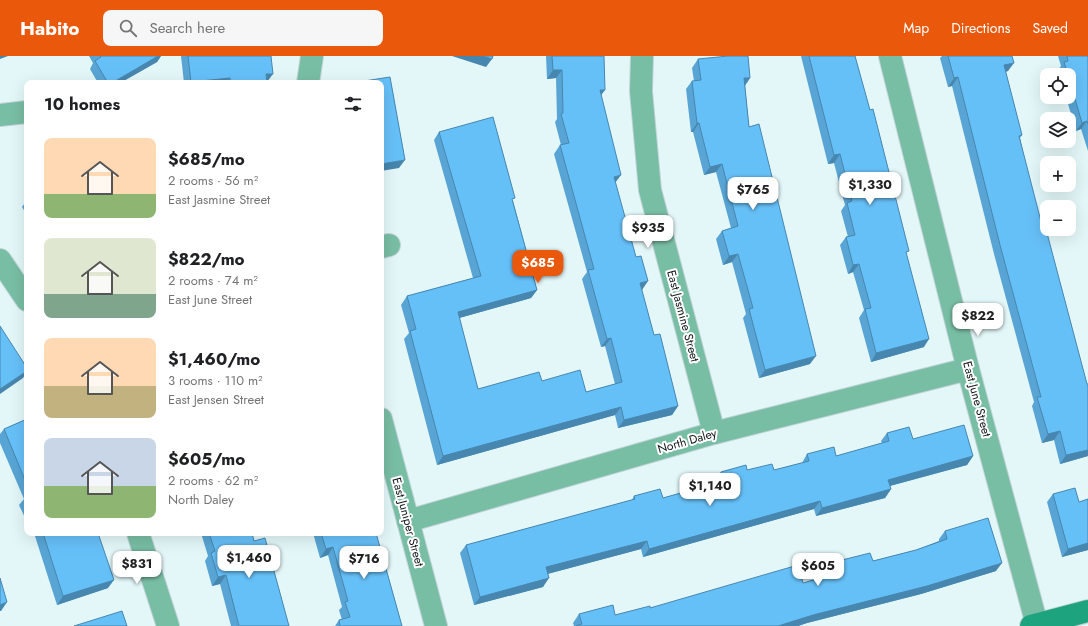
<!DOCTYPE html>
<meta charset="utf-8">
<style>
:root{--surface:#fff;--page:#f6f6f6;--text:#202124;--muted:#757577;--accent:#ea580c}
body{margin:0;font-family:Jost,sans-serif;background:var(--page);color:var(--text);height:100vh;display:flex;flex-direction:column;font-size:15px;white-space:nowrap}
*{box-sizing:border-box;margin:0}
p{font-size:13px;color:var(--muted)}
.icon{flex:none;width:22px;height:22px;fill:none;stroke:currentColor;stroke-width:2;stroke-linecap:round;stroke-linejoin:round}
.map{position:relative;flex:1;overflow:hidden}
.drawer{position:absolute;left:24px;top:24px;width:360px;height:456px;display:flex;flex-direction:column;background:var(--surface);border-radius:8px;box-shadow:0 4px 16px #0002}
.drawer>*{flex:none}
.buttons{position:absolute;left:1040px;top:12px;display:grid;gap:8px}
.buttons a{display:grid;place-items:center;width:36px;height:36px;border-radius:8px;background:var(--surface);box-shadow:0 4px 16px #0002;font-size:20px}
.price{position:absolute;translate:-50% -34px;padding:0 9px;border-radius:8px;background:#fff;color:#222;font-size:13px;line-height:26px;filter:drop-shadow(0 1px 2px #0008)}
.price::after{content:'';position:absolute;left:50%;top:24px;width:12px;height:9px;margin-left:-6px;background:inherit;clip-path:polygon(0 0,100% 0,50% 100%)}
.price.on{background:var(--accent);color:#fff}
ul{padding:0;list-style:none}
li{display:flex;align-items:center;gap:12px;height:100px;padding:0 20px}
li span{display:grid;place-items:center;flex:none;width:112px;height:80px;border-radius:8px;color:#555}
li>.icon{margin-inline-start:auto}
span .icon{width:48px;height:48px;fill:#fffc;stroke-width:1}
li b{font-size:17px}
h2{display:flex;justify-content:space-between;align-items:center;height:48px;padding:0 20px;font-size:17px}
header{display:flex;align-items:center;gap:24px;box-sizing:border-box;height:56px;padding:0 20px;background:var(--accent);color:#fff}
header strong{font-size:19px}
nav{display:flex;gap:22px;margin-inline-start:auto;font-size:14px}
.search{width:280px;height:36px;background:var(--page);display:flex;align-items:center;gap:10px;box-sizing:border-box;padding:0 14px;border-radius:8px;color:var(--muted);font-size:15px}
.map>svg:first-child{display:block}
</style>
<header>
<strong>Habito</strong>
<div class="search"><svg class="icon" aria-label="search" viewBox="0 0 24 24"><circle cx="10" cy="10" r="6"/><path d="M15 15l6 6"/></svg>Search here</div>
<nav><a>Map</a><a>Directions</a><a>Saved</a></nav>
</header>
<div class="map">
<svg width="1088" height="570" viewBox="0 0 1088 570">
<rect width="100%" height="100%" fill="#e3f7f9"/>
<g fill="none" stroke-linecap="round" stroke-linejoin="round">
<defs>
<g id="street">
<polyline points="642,0 641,35 650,134 714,377"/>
<polyline points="890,0 968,313 1037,569"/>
<polyline points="308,27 312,0"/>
<polyline points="0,59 27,56"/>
<polyline points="381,191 389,189"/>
<polyline points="0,204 27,244"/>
<polyline points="381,363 436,570"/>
<polyline points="408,465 714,377 968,313"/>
<polyline points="138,477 168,570"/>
</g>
<polyline id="secondary" points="1031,570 1088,555"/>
</defs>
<use href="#street" stroke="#c1d3d5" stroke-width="24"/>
<use href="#secondary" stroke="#c1d3d5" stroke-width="24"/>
<use href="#street" stroke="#78bea5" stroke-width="22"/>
<use href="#secondary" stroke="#1ea37f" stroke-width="22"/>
</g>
<g fill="#58a5d5">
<polygon points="89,0 161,0 157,6 120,27 98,27 90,13 93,7"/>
<polygon points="181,0 271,0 267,27 184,27"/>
<polygon points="546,0 604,0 601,40 615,127 641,234 654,279 678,350 672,359 618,372 615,359 437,409 404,283 409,277 401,249 407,240 473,222 434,84 439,76 513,145 537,234 531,242 459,262 478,333 542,325 586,336 615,328 605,290 601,291 582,223 587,216 554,98 560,89 561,89 555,66 557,63 556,22 547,23"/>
<polygon points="801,0 855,0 906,198 924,291 871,306 859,262 864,254 853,216 848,218 840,189 846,181 848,181 841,155 845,149 834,107 828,108"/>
<polygon points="942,0 1012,0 1008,15 1005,16 1022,79 1020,82 1088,400 1060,408 1054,384 1042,387 1032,350 1034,346 994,198 952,30 948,31 940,2"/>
<polygon points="1058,0 1088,0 1088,95 1081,73 1076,75 1066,41 1069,41 1069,19 1060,19 1058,14 1061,10"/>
<polygon points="698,3 750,22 745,30 749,71 810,308 759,322 743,262 746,258 732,206 723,209 716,183 722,175 731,172 716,116 704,119 693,76 691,76 686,33 692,25 694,25 692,12"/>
<polygon points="27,144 27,159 22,151"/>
<polygon points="27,363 27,466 19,449 24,443 0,387 0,378 4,373"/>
<polygon points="887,377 913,383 973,400 967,409 890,430 891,433 885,442 816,460 814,453 643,501 641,493 547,518 543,531 474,549 460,497 466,489 632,444 634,440 663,442 716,427 715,424 721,416 747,414 774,414 802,407 807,398 836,400 882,387 881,385"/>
<polygon points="1053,438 1079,446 1088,443 1088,494 1062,501 1047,446"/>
<polygon points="945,475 996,515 921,538 807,567 798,570 574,570 573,567 579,558 615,559 650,552 803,527 833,518 832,513 838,505 873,505 916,494 939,485 939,483"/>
<polygon points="34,477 98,477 108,532 57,549"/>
<polygon points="201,477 252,477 254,485 289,570 231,570 220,528 212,530 205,505 208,500"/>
<polygon points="313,477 376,477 402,570 335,570 339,564 342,564 339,554 342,551 328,499 320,502"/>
</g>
<g fill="#4786ae">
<polygon points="0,0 8,0 0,3"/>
<polygon points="158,0 161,0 157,6 120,27 112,27"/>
<polygon points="452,0 483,0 492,3 486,11"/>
<polygon points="1014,7 1008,15 998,18 1004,9"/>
<polygon points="553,14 562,14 556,22 547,23"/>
<polygon points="266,18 273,18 267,26"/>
<polygon points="958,21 952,30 948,31 954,22"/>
<polygon points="230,22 226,27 190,27 191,26"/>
<polygon points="744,22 750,22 744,30"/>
<polygon points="600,34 605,34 599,42"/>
<polygon points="1087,65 1081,73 1076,75 1082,67"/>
<polygon points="697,67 699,67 693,76 691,76"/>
<polygon points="840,98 834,107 828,108 834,99"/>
<polygon points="405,104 399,112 381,115 381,108"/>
<polygon points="722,108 716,116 704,119 710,111"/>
<polygon points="621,119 615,127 614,121"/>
<polygon points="738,198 732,206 723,209 729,200"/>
<polygon points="859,208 853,216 848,218 853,209"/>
<polygon points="648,225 642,234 634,236 640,227"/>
<polygon points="537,234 531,242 452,264 458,256"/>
<polygon points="611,282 605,290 601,291 607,283"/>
<polygon points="929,283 924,291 871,306 876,297"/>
<polygon points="816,300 810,308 759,322 765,314"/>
<polygon points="27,315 27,316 23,322 0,338 0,333"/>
<polygon points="678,350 672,359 618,372 624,364"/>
<polygon points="621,351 615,359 437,409 443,400"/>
<polygon points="1060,375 1054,384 1042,387 1048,378"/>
<polygon points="1088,394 1088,400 1060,408 1066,399"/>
<polygon points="973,400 967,409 882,432 888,424"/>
<polygon points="891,433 885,442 816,460 822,452"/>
<polygon points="820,445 814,453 643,501 649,493"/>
<polygon points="647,485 641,493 540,520 546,511"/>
<polygon points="1088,487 1088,494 1062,501 1068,493"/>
<polygon points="333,491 328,499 320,502 326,493"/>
<polygon points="1002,507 996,515 921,538 807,567 798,570 778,570 813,559"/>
<polygon points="226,519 220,528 212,530 218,521"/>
<polygon points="549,522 543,531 474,549 480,541"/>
<polygon points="114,524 108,532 57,549 63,540"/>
<polygon points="7,546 1,555 0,555 0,549"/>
</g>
<g fill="#66c0f8" stroke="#4786ae">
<polygon points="100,0 158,0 112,27 108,27 95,5 101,1"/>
<polygon points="188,0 271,0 273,18 266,18 267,27 231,27 230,22 191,26"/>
<polygon points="483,0 493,0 492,3"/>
<polygon points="552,0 604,0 605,34 600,34 621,119 614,121 636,201 641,200 648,225 640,227 654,279 660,278 678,350 624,364 621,351 443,400 410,275 416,273 407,240 481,220 439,76 493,61 515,142 512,143 537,234 458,256 478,333 539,316 542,325 580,314 586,336 622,326 611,282 607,283 588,214 594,213 560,89 569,87 561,58 563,57 562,14 553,14"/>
<polygon points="728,0 748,0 750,22 744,22 749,71 759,68 816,300 765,314 749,253 753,252 738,198 729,200 722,175 738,170 722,108 710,111 699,67 697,67 692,25 701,24 698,3"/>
<polygon points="809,0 855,0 870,54 873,53 909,195 906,196 929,283 876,297 865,253 871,252 859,208 853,209 846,181 855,179 847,147 852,145 840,98 834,99"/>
<polygon points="948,0 1012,0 1014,7 1004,9 1022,79 1019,80 1044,177 1047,177 1087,328 1088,328 1088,394 1066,399 1060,375 1048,378 1037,341 1041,341 1000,189 958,21 954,22"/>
<polygon points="1067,0 1088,0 1088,68 1087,65 1082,67 1069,22 1069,19 1068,19 1064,6 1068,5"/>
<polygon points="390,21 405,104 381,108 381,27 358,27 358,26"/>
<polygon points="0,270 27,312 27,315 0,333"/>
<polygon points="27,363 27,429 4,373"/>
<polygon points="964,369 973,400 888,424 891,433 822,452 820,445 649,493 647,485 546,511 549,522 480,541 466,489 635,443 634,440 660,433 663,442 723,425 721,416 746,409 747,414 772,408 774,414 809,405 807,398 834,391 836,400 889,385 887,377 909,371 913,383"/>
<polygon points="1075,432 1079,446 1088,443 1088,487 1068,493 1053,438"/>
<polygon points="988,462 1002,507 927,530 813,559 778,570 576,570 582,568 579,558 613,549 615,559 650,550 650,552 798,509 803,527 841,516 838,505 870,497 873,505 916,494 947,483 945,475"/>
<polygon points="43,477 98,477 114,524 63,540"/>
<polygon points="209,477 252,477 254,485 265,482 289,570 239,570 226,519 218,521 211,497 215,495"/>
<polygon points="321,477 376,477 402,570 340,570 339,564 350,561 345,546 348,545 333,491 326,493"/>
<polygon points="0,522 7,546 0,549"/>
<polygon points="122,555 127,570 74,570"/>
</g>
<g text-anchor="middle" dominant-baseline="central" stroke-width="4" stroke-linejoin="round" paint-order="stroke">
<g font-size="12" fill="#0d1415" stroke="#fff">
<text transform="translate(683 260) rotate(75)">East Jasmine Street</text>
<text transform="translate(977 343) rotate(75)">East June Street</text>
<text transform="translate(687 385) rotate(-16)">North Daley</text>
<text transform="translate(408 466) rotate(75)">East Juniper Street</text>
</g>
</g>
</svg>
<div class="buttons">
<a><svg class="icon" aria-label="locate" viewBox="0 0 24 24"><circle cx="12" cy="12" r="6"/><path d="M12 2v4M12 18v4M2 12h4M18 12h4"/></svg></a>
<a><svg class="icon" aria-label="layers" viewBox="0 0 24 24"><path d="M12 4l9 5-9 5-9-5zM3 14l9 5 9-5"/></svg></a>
<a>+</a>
<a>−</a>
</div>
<b class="price" style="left:870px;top:150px">$1,330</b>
<b class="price" style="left:753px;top:155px">$765</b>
<b class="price" style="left:648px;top:193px">$935</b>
<b class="price on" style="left:538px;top:228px">$685</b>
<b class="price" style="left:978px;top:281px">$822</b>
<b class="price" style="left:710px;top:451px">$1,140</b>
<b class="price" style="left:249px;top:523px">$1,460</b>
<b class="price" style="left:364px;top:524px">$716</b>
<b class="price" style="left:137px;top:529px">$831</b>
<b class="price" style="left:818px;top:531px">$605</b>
<section class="drawer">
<h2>10 homes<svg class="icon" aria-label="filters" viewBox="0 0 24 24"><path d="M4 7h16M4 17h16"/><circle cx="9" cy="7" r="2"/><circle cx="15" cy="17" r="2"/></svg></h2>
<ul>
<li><span style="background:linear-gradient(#ffd9b3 70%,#8fb573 0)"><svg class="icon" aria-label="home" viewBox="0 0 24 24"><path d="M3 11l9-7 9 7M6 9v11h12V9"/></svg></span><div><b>$685/mo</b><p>2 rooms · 56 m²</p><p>East Jasmine Street</p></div></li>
<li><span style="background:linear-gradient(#dfe7d0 70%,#7fa58c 0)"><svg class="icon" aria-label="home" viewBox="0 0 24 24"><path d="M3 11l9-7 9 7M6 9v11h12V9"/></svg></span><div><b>$822/mo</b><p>2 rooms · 74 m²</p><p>East June Street</p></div></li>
<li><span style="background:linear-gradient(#ffd9b3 60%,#c2b280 0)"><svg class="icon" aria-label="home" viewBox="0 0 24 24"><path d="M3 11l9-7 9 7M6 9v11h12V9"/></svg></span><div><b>$1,460/mo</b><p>3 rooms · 110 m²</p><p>East Jensen Street</p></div></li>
<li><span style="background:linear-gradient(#c9d6e8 60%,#8fb573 0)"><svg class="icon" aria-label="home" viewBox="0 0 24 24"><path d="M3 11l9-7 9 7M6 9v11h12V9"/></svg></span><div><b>$605/mo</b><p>2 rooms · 62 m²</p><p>North Daley</p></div></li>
</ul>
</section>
</div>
